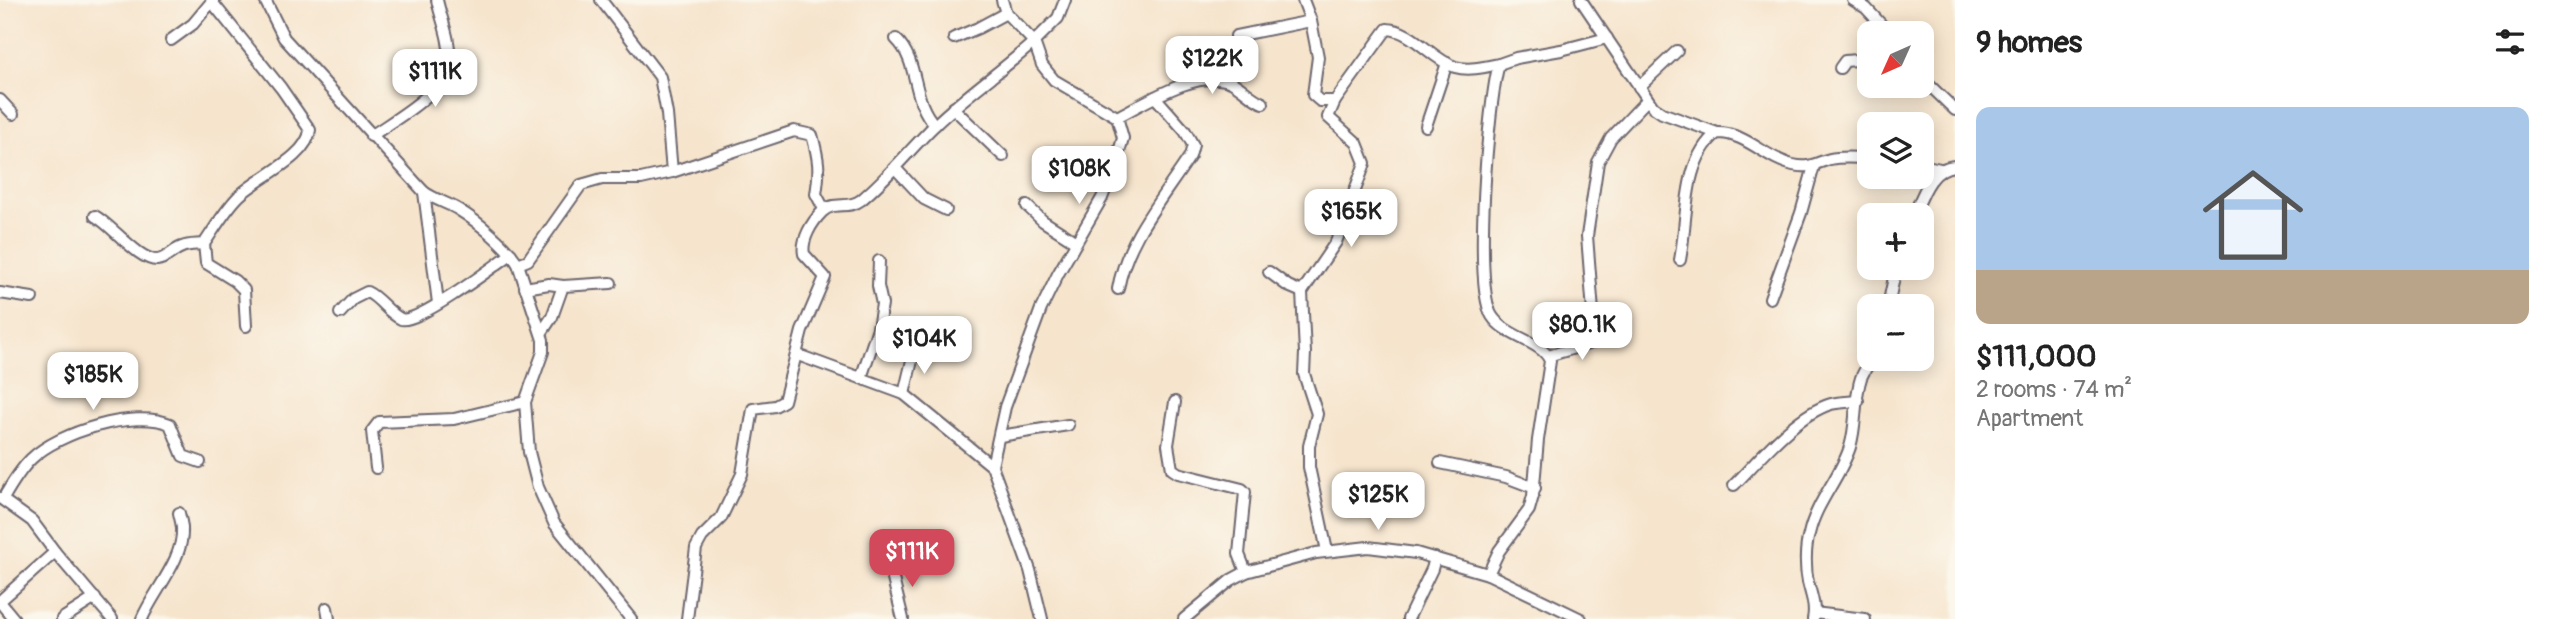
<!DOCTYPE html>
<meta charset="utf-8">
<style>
:root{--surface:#fff;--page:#f6f6f6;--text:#222;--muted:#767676;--accent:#d1495b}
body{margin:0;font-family:Pangolin,sans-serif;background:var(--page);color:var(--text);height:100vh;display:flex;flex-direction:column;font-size:26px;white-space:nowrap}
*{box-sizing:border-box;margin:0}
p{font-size:23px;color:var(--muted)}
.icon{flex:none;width:38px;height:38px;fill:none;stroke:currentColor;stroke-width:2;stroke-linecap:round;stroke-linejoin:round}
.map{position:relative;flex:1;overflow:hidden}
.panel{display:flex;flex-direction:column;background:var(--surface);width:595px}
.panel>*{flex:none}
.needle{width:46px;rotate:225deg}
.controls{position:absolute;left:1857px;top:21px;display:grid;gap:14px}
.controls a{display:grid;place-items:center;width:77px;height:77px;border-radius:14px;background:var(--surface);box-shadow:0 4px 18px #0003;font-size:35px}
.price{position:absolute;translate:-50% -60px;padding:0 16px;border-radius:14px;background:#fff;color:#222;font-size:23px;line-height:46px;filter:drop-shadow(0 2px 4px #0008)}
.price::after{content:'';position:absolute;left:50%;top:42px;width:21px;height:16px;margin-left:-10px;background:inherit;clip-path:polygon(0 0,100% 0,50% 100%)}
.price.active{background:var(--accent);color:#fff}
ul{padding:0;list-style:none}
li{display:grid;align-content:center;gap:14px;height:371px;padding:0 21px}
li span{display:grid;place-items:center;height:217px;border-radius:14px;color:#555}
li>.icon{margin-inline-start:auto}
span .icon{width:126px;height:126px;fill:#fffc;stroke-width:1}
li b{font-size:30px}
h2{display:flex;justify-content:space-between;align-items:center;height:84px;padding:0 21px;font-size:30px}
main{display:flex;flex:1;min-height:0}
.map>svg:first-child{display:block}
</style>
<main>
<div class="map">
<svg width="1955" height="619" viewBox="0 0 1955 619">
<rect width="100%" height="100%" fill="#fbf7ec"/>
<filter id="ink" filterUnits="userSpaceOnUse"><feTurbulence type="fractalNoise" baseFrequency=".0143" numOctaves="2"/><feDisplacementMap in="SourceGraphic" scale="14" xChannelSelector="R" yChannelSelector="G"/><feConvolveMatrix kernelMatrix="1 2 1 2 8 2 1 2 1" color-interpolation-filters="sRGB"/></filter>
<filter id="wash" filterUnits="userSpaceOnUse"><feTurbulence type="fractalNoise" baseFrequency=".00686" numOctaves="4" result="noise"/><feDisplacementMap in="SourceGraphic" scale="28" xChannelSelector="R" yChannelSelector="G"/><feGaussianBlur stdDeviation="1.57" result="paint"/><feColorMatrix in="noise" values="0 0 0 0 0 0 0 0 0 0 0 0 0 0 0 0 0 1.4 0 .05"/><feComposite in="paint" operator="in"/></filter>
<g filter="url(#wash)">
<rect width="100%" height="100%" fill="#f6e4cc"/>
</g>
<g filter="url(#ink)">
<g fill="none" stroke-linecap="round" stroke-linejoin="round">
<defs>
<g id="minor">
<path d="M265,0L284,38L424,192C435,200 448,203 459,210C477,221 507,246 518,264L543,340V352L525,402L529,452L538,487L554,523L631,619"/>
<polyline points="601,0 660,77 667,114 672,172"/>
<polyline points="1303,0 1311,21 1318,57 1313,95 1320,101 1335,101"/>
<polyline points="1581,0 1653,107 1662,113 1717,133"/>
<polyline points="1853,0 1866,8 1889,33"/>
<path d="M212,2L281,88L310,130C308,157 257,178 239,196C225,210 215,228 204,244L206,263L235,281L244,290L246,326"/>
<polyline points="1236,36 1311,21"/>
<polyline points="954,38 978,28 1006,13"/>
<path d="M896,39C920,62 911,101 935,125"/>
<polyline points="171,40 193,24 213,0"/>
<polyline points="1840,68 1845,61 1869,59"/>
<polyline points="1922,78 1955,110"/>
<polyline points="1639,87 1677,51"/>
<polyline points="0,100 13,114"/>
<polyline points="953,108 1003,156"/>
<path d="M1117,117C1146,102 1199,68 1231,82C1243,88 1250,98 1263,103"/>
<polyline points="1426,126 1447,63"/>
<path d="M371,136C395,119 446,92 449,60C451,40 441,19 437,0"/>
<polyline points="1922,165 1940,169"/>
<polyline points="895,168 924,199 946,210"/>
<polyline points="424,192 438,303"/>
<polyline points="1027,206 1043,221 1076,242"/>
<path d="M1914,215C1922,196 1931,167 1955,166"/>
<path d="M95,216C113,226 138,260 157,260C167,259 173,250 182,247C189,244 197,245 204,244"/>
<path d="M1680,260C1688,219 1682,161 1717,133C1745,132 1766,159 1793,165C1810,169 1815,163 1830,159C1842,156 1857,158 1869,158"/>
<path d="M518,264L528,260L581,185L602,179H641L672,172L794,131L812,135C819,160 820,169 816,194L824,209"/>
<polyline points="1269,272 1288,286 1302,292"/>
<polyline points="525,288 549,284 563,286"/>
<path d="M1118,289C1127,238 1162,199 1190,156L1193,145L1185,131L1155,97"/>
<polyline points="0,293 32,298"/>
<polyline points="1770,298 1801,213 1814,166"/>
<polyline points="1888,306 1896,268"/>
<path d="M340,313L353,299L367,292C380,298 388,313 401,319C416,325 496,265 511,254"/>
<polyline points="542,332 552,317 563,286 611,283"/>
<polyline points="798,355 904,394 992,466 1030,570 1042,619"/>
<polyline points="1548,356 1591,343 1595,337 1587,236 1598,162 1611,138 1647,100"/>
<polyline points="861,378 878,328 882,304 878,286 879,261"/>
<polyline points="904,394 914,352"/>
<polyline points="1175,402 1168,445 1172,469 1178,473 1242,489 1245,492 1239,554 1246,572"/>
<polyline points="1000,436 1068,425"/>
<polyline points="1440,463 1506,477 1535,488"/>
<polyline points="992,466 1005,407 1041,309 1058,274 1102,198 1117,159 1123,138 1117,117 1054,80 1042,65 1034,42 1058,18 1065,0"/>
<polyline points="376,468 372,431 379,422 454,419 525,402"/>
<path d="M1734,485C1760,459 1795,415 1831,404C1839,402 1849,402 1858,401"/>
<polyline points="0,498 32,521 55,552 112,619"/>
<path d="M3,499C11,485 20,470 31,459C59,432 134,409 170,424L183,456L200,462"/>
<path d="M1327,551L1309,467V446L1317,414L1304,374L1305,353L1302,292L1336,242L1365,163L1357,143L1328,117L1335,101L1387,29C1413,30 1431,59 1455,67C1469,71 1485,67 1499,64"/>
<polyline points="890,567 903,619"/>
<path d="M1488,574L1499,551L1529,510L1533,496L1538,440L1550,361C1543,341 1506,338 1492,316C1473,287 1488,101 1499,64L1516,58L1561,50L1607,38"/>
<polyline points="0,601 55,552"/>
<polyline points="0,602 14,619"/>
<polyline points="327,608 329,619"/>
<polyline points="1814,613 1865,619"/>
<polyline points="62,619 95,598"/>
<path d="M142,619C153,592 184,559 182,529C182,524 180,518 179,513"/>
<path d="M687,619L696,548L702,537L721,518L742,474L753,409L775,406L784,401L802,331L825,277L804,254C801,240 812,222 822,212C834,200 848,210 861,200C889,177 910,149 936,124C967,94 1002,71 1034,42L1006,13L1002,0"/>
<polyline points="1184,619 1231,580 1246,572 1316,553 1368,547 1416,553 1488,574 1581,619"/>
<polyline points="1408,619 1432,569 1435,558"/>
<path d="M1813,619C1816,606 1811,595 1808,582C1805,568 1805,548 1809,534C1816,502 1840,478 1850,447C1857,424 1854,398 1861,378C1864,371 1868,365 1871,359"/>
</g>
</defs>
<use href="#minor" stroke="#6c666e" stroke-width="14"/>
<use href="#minor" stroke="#fff" stroke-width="10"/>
</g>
</g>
</svg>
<div class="controls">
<a><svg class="needle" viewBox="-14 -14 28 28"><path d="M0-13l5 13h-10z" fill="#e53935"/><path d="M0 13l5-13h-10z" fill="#767676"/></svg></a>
<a><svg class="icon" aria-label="layers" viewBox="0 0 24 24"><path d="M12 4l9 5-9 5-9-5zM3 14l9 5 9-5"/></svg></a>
<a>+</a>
<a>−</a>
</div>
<b class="price" style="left:1212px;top:96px">$122K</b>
<b class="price" style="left:435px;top:109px">$111K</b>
<b class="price" style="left:1079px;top:206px">$108K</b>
<b class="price" style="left:1351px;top:249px">$165K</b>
<b class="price" style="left:1582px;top:362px">$80.1K</b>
<b class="price" style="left:924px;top:376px">$104K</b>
<b class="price" style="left:93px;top:412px">$185K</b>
<b class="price" style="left:1378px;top:532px">$125K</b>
<b class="price active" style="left:912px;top:589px">$111K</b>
</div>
<section class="panel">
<h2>9 homes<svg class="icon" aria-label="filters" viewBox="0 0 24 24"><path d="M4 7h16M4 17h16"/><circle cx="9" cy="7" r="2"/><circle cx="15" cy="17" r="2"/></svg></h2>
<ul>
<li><span style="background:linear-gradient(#a9c7e8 75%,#b9a48a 0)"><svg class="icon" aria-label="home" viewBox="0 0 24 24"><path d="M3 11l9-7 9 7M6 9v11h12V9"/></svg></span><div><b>$111,000</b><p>2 rooms · 74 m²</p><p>Apartment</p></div></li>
</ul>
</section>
</main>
